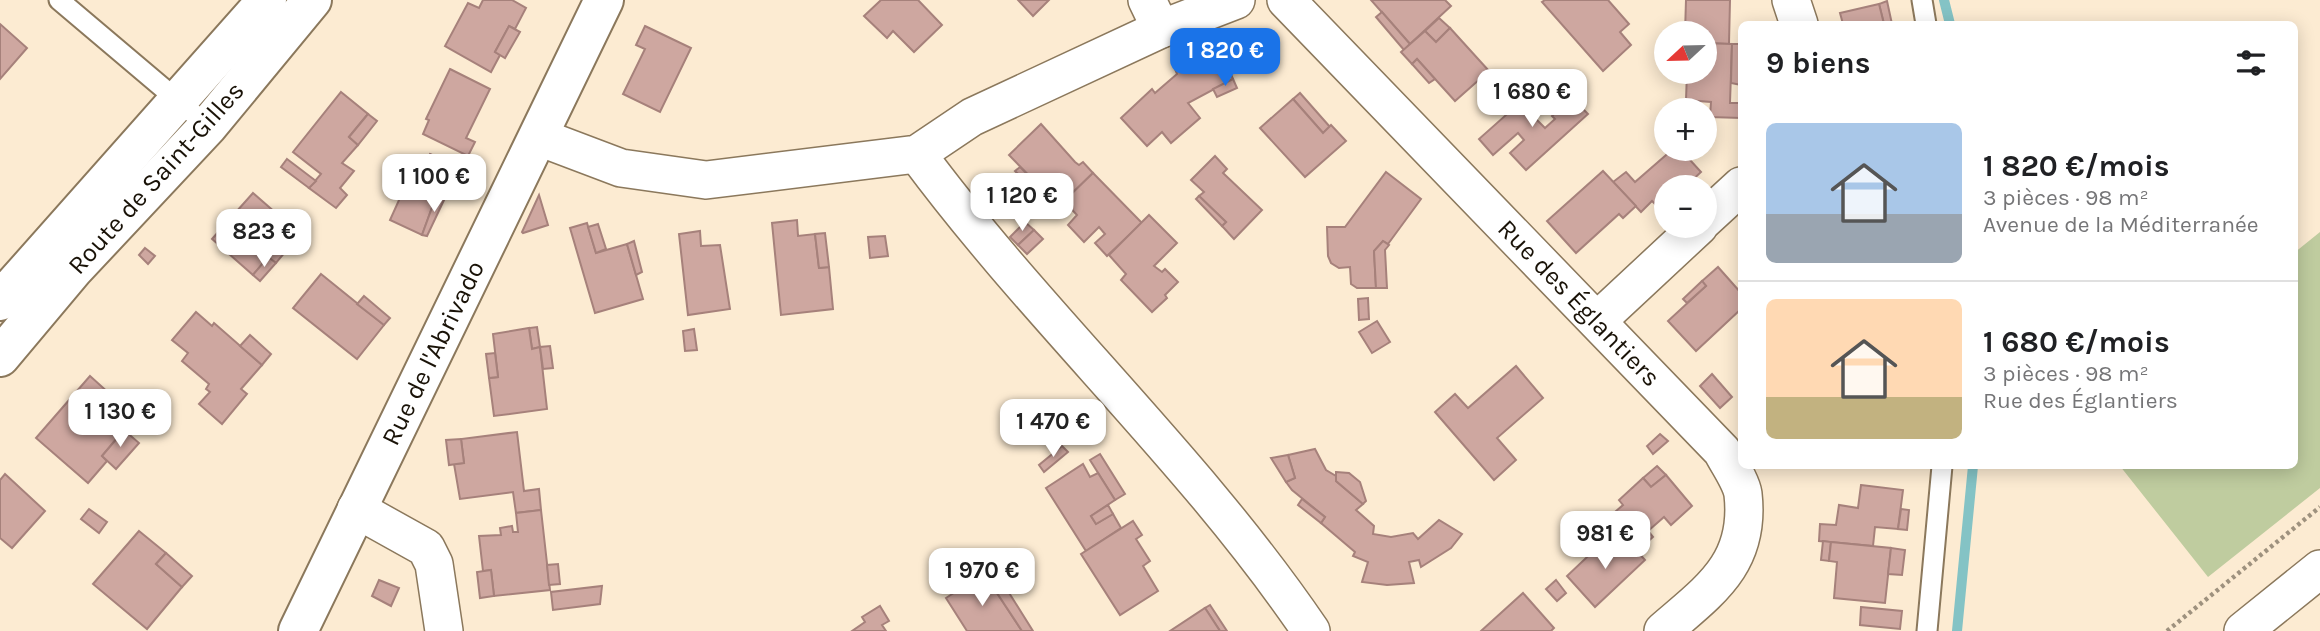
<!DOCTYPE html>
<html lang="fr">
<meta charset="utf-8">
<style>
:root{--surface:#fff;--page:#f2f2f2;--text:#202124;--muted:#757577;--line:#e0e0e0;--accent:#1a73e8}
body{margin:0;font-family:Karla,sans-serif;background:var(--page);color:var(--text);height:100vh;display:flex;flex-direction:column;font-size:26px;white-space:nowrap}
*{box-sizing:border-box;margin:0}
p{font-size:23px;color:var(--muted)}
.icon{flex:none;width:38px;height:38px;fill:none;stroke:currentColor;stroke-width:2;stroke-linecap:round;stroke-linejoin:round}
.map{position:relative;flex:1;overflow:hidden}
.drawer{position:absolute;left:1738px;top:21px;width:560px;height:448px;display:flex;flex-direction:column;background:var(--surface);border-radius:10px;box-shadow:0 4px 18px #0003}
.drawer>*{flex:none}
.needle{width:46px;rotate:248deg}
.fabs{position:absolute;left:1654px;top:21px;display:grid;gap:14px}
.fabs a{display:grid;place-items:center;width:63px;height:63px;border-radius:50%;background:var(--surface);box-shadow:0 4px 18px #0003;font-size:35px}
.price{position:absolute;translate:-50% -60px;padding:0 16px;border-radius:14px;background:#fff;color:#222;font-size:23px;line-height:46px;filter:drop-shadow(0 2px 4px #0008)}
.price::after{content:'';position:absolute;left:50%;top:42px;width:21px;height:16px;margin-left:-10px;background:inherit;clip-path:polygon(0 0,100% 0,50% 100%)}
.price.selected{background:var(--accent);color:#fff}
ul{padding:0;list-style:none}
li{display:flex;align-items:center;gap:21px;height:175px;padding:0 28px}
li+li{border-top:2px solid var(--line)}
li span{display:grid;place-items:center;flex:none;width:196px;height:140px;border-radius:10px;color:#555}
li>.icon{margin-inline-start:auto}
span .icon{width:84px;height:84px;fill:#fffc;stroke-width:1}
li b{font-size:30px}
h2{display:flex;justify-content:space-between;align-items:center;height:84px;padding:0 28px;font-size:30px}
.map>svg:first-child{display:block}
</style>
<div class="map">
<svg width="2320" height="631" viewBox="0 0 2320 631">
<rect width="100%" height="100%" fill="#fcebd2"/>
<polygon fill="#bfcc9f" points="2320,232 2320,488 2208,577 2120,466 2294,466 2294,253"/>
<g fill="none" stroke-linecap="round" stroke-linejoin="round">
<g stroke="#84c3c5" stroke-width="10">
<polyline points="1944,0 1950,24"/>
<polyline points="1957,631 1973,466"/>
</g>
</g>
<g fill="#cea7a0" stroke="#a6817b" stroke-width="2">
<polygon points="483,0 512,0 526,8 515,29 509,26 495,52 500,55 491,72 445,46 468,3 479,8"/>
<polygon points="881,0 918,0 942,25 914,52 893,31 887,38 864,16"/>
<polygon points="1018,0 1049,0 1033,16"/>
<polygon points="1371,0 1445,0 1451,6 1410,44"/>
<polygon points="1545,0 1608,0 1629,24 1620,32 1631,45 1603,71 1542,2"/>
<polygon points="1686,0 1730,0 1729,44 1704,43 1704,33 1685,33"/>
<polygon points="1887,1 1892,24 1884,24 1879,4"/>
<polygon points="1879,4 1884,24 1843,24 1840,13"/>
<polygon points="1382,12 1410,44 1404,50 1376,17"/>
<polygon points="1439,18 1450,28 1436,42 1425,31"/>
<polygon points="0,24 27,48 0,79"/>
<polygon points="509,26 520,32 505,58 495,52"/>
<polygon points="645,26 691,48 660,112 623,94 645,49 636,45"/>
<polygon points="1450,28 1489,71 1455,101 1417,59 1412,64 1401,52 1425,31 1436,42"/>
<polygon points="1704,43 1732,44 1730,103 1741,103 1741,118 1710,117 1711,102 1686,100 1687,72 1704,72"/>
<polygon points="1732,44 1741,44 1741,85 1731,83"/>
<polygon points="1220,48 1233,79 1188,103 1200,118 1171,143 1162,132 1147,146 1121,118 1152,89 1155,93 1177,74 1175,69"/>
<polygon points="1417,59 1435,79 1429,83 1412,64"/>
<polygon points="450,69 490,89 466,138 475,142 468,156 423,134 429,120 426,119"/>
<polygon points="1233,79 1237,88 1217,97 1213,89"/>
<polygon points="1533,91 1548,106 1535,118 1545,128 1555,119 1552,116 1572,98 1588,114 1526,170 1510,153 1524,140 1518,133 1493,155 1479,139"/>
<polygon points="341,92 368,114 349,137 358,145 342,163 354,171 340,188 347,195 336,208 309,188 321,174 293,152"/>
<polygon points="1300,93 1330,127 1323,133 1293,99"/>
<polygon points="1293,99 1323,133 1331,125 1346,141 1305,177 1260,128"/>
<polygon points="368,114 377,121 358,145 349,137"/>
<polygon points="1041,124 1075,162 1079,165 1083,162 1093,173 1054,211 1038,194 1043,190 1009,155"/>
<polygon points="1673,149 1680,149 1701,172 1685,187 1666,187 1666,204 1660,209 1652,201 1641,212 1613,182 1626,172 1635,182"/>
<polygon points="430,154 456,166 450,180 424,168"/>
<polygon points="1215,156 1227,169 1223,173 1262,210 1234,239 1222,226 1226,222 1199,196 1204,192 1191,180"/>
<polygon points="287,159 316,181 309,188 281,167"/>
<polygon points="419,165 452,181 445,198 437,194 422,235 390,220 409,178 412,179"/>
<polygon points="1020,167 1043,190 1038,194 1015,171"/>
<polygon points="1603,171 1636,206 1623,218 1619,214 1576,253 1547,221"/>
<polygon points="1386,172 1421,199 1388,244 1383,241 1374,251 1376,288 1357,288 1351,284 1350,267 1339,268 1331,263 1328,256 1327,227 1345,227"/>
<polygon points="1093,173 1142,223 1107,256 1095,243 1105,234 1099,227 1084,242 1068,225 1077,215 1064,201"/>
<polygon points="253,193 300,234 276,263 268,257 253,275 212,239"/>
<polygon points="437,194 445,198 427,236 422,235"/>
<polygon points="539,195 548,225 523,233 522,232"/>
<polygon points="1199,196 1226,222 1222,226 1196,199"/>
<polygon points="1149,215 1177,243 1154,266 1162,272 1165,269 1178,282 1165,295 1167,298 1152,312 1121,280 1126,274 1109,255"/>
<polygon points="797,220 798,236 815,234 819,268 829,267 833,309 781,315 772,223"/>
<polygon points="1025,222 1034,230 1018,245 1010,237"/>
<polygon points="587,223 596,253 627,244 643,299 595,313 570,228"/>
<polygon points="598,224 606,249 596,253 588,227"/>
<polygon points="1034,230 1043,239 1027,254 1018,245"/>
<polygon points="700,231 701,246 720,245 730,309 688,315 679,234"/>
<polygon points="825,233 829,267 819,268 815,234"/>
<polygon points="885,236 888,256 870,258 868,237"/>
<polygon points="634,241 642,272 636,275 627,244"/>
<polygon points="1383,241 1389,245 1385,250 1387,288 1376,288 1374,251"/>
<polygon points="145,248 155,256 148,264 139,255"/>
<polygon points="268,257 276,263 260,281 253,275"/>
<polygon points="1718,267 1741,293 1741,309 1696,351 1668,321 1706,286 1702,281"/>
<polygon points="321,274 384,325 357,359 293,308"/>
<polygon points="1702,281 1706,286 1687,303 1683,299"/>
<polygon points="364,296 390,318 384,325 357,304"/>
<polygon points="1368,298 1369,319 1359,320 1358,299"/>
<polygon points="196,312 212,326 214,323 262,365 241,389 247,394 222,424 199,404 210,392 206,389 209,384 182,361 188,353 172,340"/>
<polygon points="1377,321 1390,342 1372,353 1359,332"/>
<polygon points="537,327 540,347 532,349 529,328"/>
<polygon points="529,328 532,349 540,347 547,409 494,416 489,378 498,377 493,334"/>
<polygon points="694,329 697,350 685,351 683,331"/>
<polygon points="250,335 271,354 262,365 240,346"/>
<polygon points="550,346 553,368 543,369 540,347"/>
<polygon points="495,353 498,377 489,378 486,354"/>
<polygon points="1516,366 1543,398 1497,438 1516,460 1494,480 1435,412 1455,394 1468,408"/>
<polygon points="1712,374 1732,397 1720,408 1700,386"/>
<polygon points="90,376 110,394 99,408 124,430 102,456 107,461 88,483 36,438"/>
<polygon points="124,430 139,443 116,469 102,456"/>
<polygon points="517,432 524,491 539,489 541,510 516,513 513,492 460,499 454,464 464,463 461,439"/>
<polygon points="1660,434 1668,441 1653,454 1647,446"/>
<polygon points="461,439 464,463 449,465 446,440"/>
<polygon points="1062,446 1068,452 1044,472 1039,465"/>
<polygon points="1315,449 1326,470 1336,476 1336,481 1363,504 1356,510 1374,526 1373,534 1391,537 1413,533 1418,539 1439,520 1462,534 1451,548 1421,567 1419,560 1409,562 1414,583 1387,585 1362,582 1368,562 1353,556 1355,552 1321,523 1325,517 1292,490 1286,482 1295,478 1288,455"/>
<polygon points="1100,454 1125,494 1115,500 1090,460"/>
<polygon points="1288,455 1295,478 1286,482 1271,458"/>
<polygon points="1083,464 1090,477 1098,473 1115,500 1091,516 1096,524 1113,514 1121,528 1086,551 1046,488"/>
<polygon points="1657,466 1666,475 1651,487 1643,478"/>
<polygon points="1336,472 1349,473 1360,482 1366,501 1363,504 1336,481"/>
<polygon points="5,474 45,511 12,548 0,538 0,480"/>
<polygon points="1666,475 1692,506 1671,525 1664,517 1648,531 1653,537 1637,551 1608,518 1623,505 1619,500 1643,478 1651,487"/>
<polygon points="1861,485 1903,490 1898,529 1875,527 1873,546 1819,541 1820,524 1836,525 1839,505 1858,508"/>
<polygon points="1302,499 1325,517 1321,523 1298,505"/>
<polygon points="1108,505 1113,514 1096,524 1091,516"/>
<polygon points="89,509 107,522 99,533 81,519"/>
<polygon points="1901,509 1909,510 1907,530 1898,529"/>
<polygon points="541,510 550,590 494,596 491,570 483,571 479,536 501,535 500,528 512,526 513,532 518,532 516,513"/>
<polygon points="1133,521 1142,535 1136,539 1150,561 1143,566 1158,591 1120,615 1081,554"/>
<polygon points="139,531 166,553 156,564 182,587 147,629 93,584"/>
<polygon points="1627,540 1645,560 1595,607 1567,576 1603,542 1613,552"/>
<polygon points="1823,541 1831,542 1829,561 1821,560"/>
<polygon points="1831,542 1891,548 1885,603 1834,598 1837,562 1829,561"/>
<polygon points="1891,548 1905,550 1902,575 1888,574"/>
<polygon points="166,553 192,576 182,587 156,564"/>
<polygon points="558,564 560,584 549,585 547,565"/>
<polygon points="491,570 494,596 480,598 477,572"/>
<polygon points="985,573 997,593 1022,631 967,631 946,598"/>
<polygon points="379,580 399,588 391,606 372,596"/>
<polygon points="1556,580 1566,593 1557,601 1546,589"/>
<polygon points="602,586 600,604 553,610 551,592"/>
<polygon points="1006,588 1033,631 1022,631 997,593"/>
<polygon points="1523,593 1554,628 1551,631 1481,631"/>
<polygon points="1210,605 1227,631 1220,631 1205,608"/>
<polygon points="880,606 889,621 882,625 886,631 852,631 865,622 862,617"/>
<polygon points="1861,607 1902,611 1900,629 1860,625"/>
<polygon points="1205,608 1220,631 1170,631"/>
</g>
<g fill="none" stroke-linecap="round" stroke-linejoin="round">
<defs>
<g id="service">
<polyline points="59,0 208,126"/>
<polyline points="1922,0 1926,24"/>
<polyline points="1927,631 1942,466"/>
</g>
<g id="minor">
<polyline points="1147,0 1161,29"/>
<path d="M1286,0L1722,451C1728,463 1741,481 1743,494C1751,564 1709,591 1663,631"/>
<polyline points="1791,0 1799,24"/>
<polyline points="539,137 621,168 706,180 917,154 972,117 1161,29 1236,0"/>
<path d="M917,154C1040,320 1195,460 1311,631"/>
<polyline points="1704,220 1741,186"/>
<polyline points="1597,321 1699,226"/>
<polyline points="356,509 426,548 434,564 444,631"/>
<polyline points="2243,631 2320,569"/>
</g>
<polyline id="tertiary" points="298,631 604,0"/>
<g id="secondary">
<polyline points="0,301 267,0"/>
<polyline points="0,357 73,270 208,126 312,0"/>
</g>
</defs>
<use href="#service" stroke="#8b785c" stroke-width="23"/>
<use href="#minor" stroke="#8b785c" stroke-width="40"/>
<use href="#tertiary" stroke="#8b785c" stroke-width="42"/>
<use href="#secondary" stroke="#8b785c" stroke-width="42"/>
<polyline stroke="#9e917e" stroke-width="4.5" stroke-dasharray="3.5 3.5" stroke-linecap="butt" points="2167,631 2320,507"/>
<use href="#service" stroke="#fff" stroke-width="19"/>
<use href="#minor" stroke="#fff" stroke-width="37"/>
<use href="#tertiary" stroke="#fff" stroke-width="38"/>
<use href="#secondary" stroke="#fff" stroke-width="38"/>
</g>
<g text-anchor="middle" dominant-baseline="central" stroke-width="5" stroke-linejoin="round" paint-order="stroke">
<g font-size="26" fill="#191207" stroke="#fff">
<text transform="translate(156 178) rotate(-48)">Route de Saint-Gilles</text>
<text transform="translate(1579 303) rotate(46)">Rue des Églantiers</text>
<text transform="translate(433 353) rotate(-64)">Rue de l'Abrivado</text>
</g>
</g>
</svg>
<div class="fabs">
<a><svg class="needle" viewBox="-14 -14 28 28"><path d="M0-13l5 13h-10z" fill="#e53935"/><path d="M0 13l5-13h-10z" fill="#757577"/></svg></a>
<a>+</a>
<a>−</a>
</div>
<b class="price selected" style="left:1225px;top:88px">1 820 €</b>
<b class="price" style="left:1532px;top:129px">1 680 €</b>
<b class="price" style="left:434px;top:214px">1 100 €</b>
<b class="price" style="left:1022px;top:233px">1 120 €</b>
<b class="price" style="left:264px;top:269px">823 €</b>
<b class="price" style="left:120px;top:449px">1 130 €</b>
<b class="price" style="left:1053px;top:459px">1 470 €</b>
<b class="price" style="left:1605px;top:571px">981 €</b>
<b class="price" style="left:982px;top:608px">1 970 €</b>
<section class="drawer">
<h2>9 biens<svg class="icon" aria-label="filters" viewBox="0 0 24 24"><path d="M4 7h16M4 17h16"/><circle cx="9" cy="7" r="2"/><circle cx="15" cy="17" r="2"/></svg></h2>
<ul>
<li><span style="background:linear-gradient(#a9c7e8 65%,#9aa5b1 0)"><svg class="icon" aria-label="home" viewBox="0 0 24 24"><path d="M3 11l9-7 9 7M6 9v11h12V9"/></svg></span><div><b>1 820 €/mois</b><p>3 pièces · 98 m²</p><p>Avenue de la Méditerranée</p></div></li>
<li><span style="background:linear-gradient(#ffd9b3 70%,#c2b280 0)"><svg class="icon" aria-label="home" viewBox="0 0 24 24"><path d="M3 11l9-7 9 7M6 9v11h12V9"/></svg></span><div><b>1 680 €/mois</b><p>3 pièces · 98 m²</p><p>Rue des Églantiers</p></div></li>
</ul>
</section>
</div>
